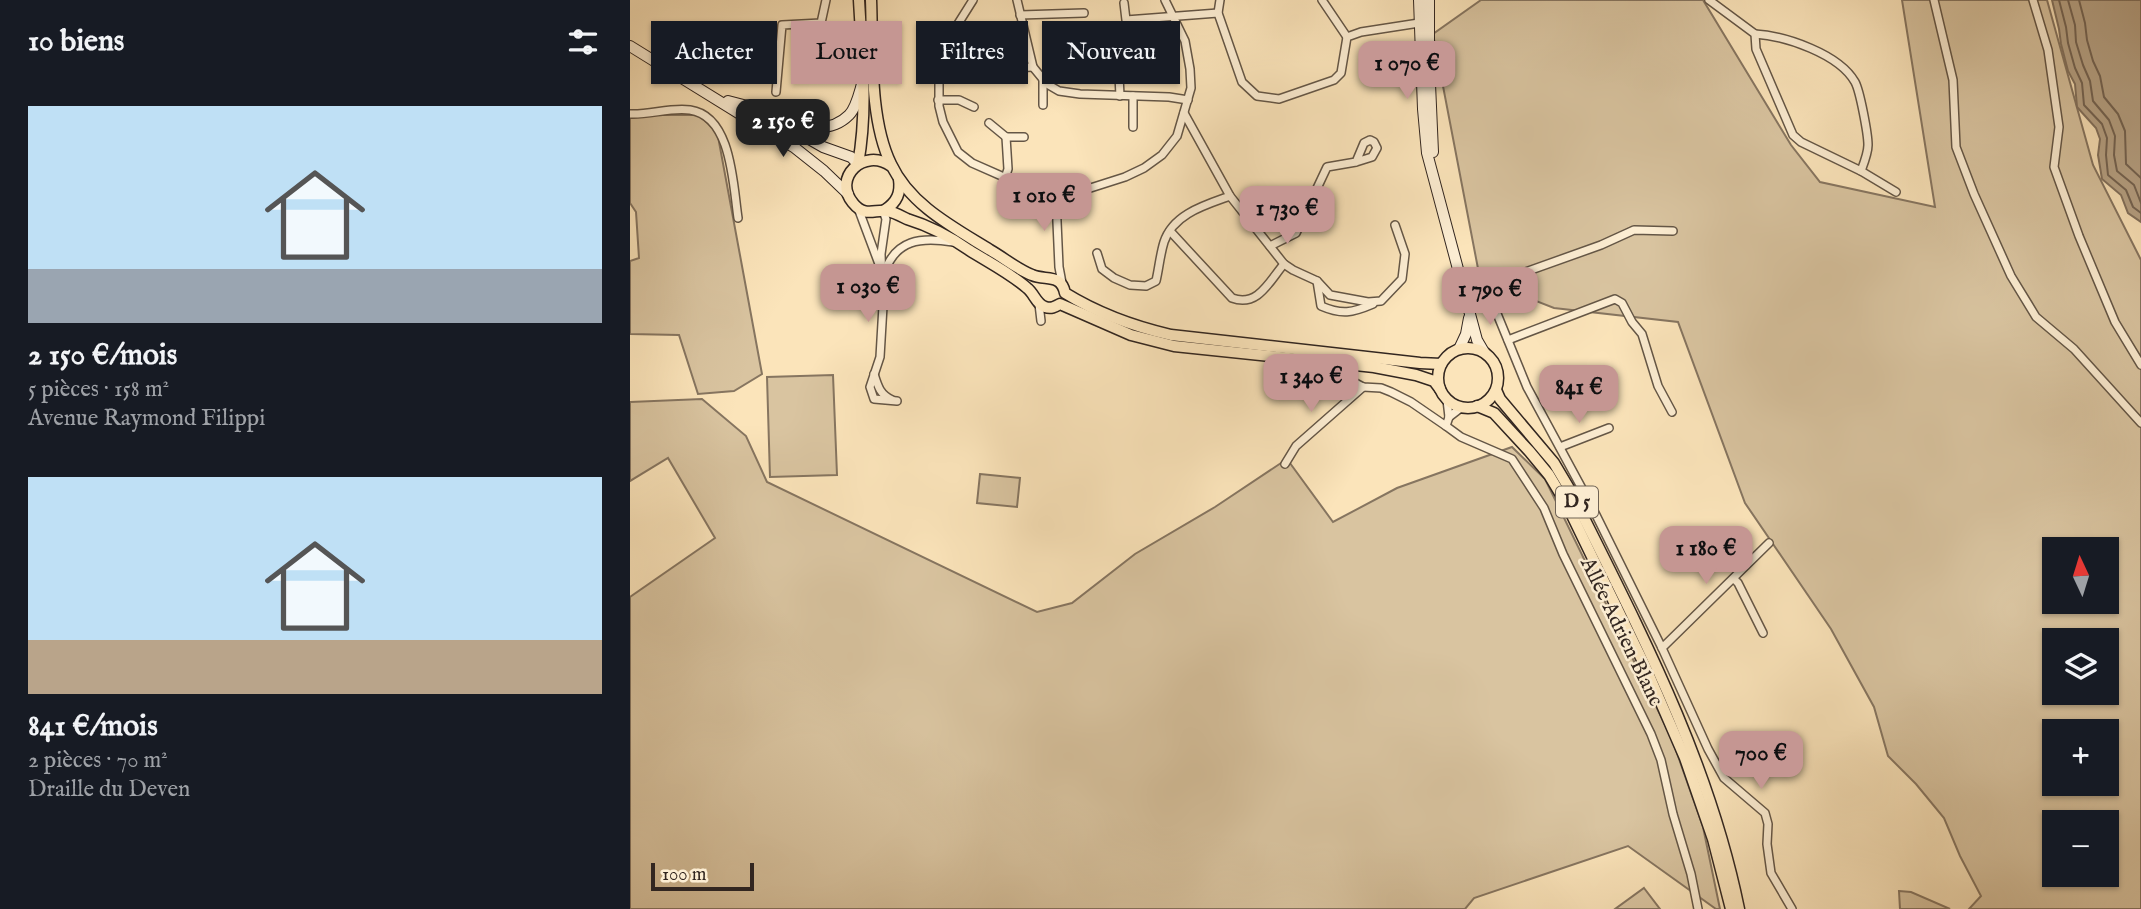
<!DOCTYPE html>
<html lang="fr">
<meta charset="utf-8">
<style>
:root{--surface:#171b24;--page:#242831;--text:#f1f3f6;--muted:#9ea1a6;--accent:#c59692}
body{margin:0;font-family:"IM FELL English",serif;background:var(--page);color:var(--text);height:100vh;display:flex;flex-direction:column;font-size:26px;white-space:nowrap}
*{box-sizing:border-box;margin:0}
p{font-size:23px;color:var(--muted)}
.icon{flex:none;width:38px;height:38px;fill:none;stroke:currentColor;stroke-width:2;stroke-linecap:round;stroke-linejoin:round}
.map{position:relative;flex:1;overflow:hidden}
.side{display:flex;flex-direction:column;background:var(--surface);width:630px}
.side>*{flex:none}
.top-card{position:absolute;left:21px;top:21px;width:665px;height:63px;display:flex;gap:14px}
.needle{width:46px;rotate:356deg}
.controls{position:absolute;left:1412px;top:537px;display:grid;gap:14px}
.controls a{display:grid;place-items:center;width:77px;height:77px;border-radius:0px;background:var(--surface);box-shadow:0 2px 5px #0004;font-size:35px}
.scale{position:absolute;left:21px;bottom:18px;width:103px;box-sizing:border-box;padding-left:7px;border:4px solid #322620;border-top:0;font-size:19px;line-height:24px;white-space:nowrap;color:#322620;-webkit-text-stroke:5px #fcedd2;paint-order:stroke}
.price{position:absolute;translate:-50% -60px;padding:0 16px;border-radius:14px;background:var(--accent);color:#111;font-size:23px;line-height:46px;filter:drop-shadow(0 2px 4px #0008)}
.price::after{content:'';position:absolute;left:50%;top:42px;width:21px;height:16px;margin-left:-10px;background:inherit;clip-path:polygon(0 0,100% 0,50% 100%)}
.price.selected{background:#222;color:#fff}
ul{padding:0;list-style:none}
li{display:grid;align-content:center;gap:14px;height:371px;padding:0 28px}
li span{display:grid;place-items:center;height:217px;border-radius:0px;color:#555}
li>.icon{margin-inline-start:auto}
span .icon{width:126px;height:126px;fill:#fffc;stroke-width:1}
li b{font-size:30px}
h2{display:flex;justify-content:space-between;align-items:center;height:84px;padding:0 28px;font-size:30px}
.chip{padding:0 24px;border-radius:0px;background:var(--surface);box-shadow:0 2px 5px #0004;font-size:24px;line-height:63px}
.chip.selected{background:var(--accent);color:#111}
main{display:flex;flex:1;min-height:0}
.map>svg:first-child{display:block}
</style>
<main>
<section class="side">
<h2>10 biens<svg class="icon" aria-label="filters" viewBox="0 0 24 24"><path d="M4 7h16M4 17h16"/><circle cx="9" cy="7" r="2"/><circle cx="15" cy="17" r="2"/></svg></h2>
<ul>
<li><span style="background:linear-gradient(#bfe0f5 75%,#9aa5b1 0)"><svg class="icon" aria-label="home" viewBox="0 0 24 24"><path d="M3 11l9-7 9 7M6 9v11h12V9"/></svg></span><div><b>2 150 €/mois</b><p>5 pièces · 158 m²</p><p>Avenue Raymond Filippi</p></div></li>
<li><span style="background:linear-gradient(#bfe0f5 75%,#b9a48a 0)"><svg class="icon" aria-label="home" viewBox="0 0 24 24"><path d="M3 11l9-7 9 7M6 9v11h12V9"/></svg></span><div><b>841 €/mois</b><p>2 pièces · 70 m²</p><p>Draille du Deven</p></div></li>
</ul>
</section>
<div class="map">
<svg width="1511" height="909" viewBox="0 0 1511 909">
<rect width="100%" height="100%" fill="#fbe4ba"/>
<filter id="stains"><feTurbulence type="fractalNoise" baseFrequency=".00286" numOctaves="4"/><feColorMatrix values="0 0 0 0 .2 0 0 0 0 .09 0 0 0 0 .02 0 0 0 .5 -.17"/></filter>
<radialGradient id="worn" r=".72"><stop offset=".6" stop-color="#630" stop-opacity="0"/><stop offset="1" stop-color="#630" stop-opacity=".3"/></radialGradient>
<g fill="#d9c4a0" stroke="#867560" stroke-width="2" fill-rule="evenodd">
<path d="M851,0H1073L1161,145L1190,182L1305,207L1272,0H1417L1463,165L1511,260V909H1339L1351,896L1330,856L1314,818L1286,784L1258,756L1244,707L1201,629L1115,503L1048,322L924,308L850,279L803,34ZM1424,550H1477V602H1424ZM1424,640H1477V693H1424ZM1424,732H1477V784H1424ZM1424,822H1477V875H1424Z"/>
<polygon points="0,115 68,115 87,131 132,374 104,391 68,394 49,335 0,334 0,261 9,258 6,212 0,203"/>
<polygon points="203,375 207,475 140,477 137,377"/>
<polygon points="72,399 116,436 137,482 407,612 442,603 505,554 585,507 657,459 703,522 767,488 882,447 915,479 1042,739 1073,827 1090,909 1086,909 998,846 844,898 835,909 0,909 0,597 85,538 38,458 0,481 0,402"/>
<polygon points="350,474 390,478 387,507 347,503"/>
<polygon points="1014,888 1030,909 985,909"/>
<polygon points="1269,891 1281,892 1320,909 1270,909"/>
</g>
<polygon fill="#b7a386" stroke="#82715d" stroke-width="2" points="1422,0 1511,0 1511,222 1498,213 1491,195 1472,179 1468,155 1470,139 1466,128 1447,107 1445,84 1438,71 1431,44 1429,29"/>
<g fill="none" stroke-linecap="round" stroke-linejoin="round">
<g stroke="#746453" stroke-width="2">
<polyline points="1429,0 1436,27 1438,43 1445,68 1452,83 1454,105 1472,124 1477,138 1476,155 1478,175 1496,190 1503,207 1511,213"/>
<polyline points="1438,0 1445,25 1446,42 1453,65 1460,81 1463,101 1479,120 1485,136 1484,155 1487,171 1504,185 1511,203"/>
<polyline points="1449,0 1455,23 1457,40 1463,61 1470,76 1474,97 1488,114 1495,131 1496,164 1511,178"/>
</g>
<defs>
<g id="street">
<polyline points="343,0 326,27 313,55 309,71 309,106 313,122 328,152 342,163 410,193 426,199 495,177 514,168 532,155 547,136 561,88 560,69 555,41 535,0"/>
<polyline points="387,0 403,67 417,84 429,91 450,94 539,97 558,100"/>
<polyline points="590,0 588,13 612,82 627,96 649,99 704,80 711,73 717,37 731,32 789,23"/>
<polyline points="692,0 717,37"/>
<polyline points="1079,0 1125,34 1126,49 1163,135 1171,142 1231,171 1266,192"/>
<polyline points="1304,0 1323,80 1326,147 1344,194 1381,276 1406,317 1444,349 1511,423"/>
<polyline points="1403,0 1418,50 1429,127 1424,167 1449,236 1485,322 1511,365"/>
<polyline points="494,3 496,20 588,13"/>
<polyline points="390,15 454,13"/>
<polyline points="369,33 394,32"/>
<path d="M1125,34C1156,36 1209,54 1225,82C1230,91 1238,134 1238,145C1238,153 1234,163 1231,171"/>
<polyline points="488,55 490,96"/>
<polyline points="358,69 403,67"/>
<polyline points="146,92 152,25 191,23 196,0"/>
<polyline points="308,100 329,100 344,107"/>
<polyline points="413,105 413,80"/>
<polyline points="554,113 600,196 654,264 663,270 687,281 700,295 738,302 751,301 772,279 775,254 765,225"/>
<path d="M0,114C20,115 41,107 60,110C102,116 103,185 108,218"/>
<polyline points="359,123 376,137"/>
<polyline points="503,127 503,96"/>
<polyline points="375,178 378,169 376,137 394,137"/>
<polyline points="426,199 429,267 432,283"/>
<polyline points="228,208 249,264"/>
<polyline points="253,211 256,219 251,254 253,306 250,357 240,387 244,399 267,401"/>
<path d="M540,231L602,298C628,308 640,280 654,264"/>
<polyline points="640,246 666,233 697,167 726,162 742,157 747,148 744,142 740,140 734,143 726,162"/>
<path d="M467,253L472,269L484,278L500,285L516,286L526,281C529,268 530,255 534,242C543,214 575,205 600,196"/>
<path d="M254,274C265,239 291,237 323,242"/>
<path d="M687,281L691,306C712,315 722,313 743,304"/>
<polyline points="855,292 862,284 971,245 1004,230 1043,231"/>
<polyline points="835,293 855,292 861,299 897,387 963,509 1032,648 1078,749 1094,778 1135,813 1138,824 1137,844 1141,873 1162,909"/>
<polyline points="409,304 411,321"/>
<polyline points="878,340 985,299 992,303 1002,322 1012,334 1028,386 1042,412"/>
<polyline points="705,372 733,387 751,388 761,392 781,402 816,426"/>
<path d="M244,374C248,387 250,394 262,400"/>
<polyline points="817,400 819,417 816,426 831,437 882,459 914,508 933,554 1021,734 1031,760 1043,814 1061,874 1068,909"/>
<polyline points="819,417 832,407"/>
<polyline points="930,447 979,428"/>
<polyline points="655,464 666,446 733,387"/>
<polyline points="1104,579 1108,583 1133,633"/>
<polyline points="1032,648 1139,543"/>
</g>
<g id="secondary">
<polyline points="789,0 793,109 797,153 840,314 847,340 854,352"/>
<polyline points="799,0 799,61 803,152"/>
<polyline points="0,46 165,148 194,171 218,194"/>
<polyline points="98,101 125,108 193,147 221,157 228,164"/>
<path d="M154,120C176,127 200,134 219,115C226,108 229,94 232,84"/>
<polyline points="829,349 836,334 839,318"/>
</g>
<g id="primary">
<path d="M241,0C243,50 239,119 261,164C280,205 323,227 360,250C374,258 387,269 402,275C415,281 431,273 435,293C469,314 502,326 541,335L790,363L811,364"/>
<path d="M228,164C238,110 232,55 229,0"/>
<path d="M261,166C234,147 202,178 223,203C235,218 245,209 257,211C264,212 271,216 277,219C300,226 319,236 339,250C358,262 380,273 397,288C404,293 406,304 415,307C421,309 425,307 430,304L501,335L544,346L744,367L786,375L804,381L810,389"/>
<path d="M255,210C267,202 271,193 269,179"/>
<circle cx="838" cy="378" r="30"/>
<path d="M866,390L870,399L924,463L940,490C1008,627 1078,757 1109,909"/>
<polyline points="847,406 864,413 900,452 919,475 937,505 1015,666 1055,758 1083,839 1101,909"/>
</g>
</defs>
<use href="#street" stroke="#645646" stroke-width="10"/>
<use href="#secondary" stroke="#322620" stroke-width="12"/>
<use href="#primary" stroke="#322620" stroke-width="13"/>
<use href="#street" stroke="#fcedd2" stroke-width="7"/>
<use href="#secondary" stroke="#fcedd2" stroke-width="10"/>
<use href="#primary" stroke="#fbe4ba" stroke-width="10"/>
</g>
<g text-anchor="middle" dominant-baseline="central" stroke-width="5" stroke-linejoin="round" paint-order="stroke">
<rect fill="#fcedd2" stroke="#6f6255" stroke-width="2" x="926" y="486.5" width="42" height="31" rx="5"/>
<g font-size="19" font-weight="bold" fill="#322620">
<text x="947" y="502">D 5</text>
</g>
<g font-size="21" fill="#322620" stroke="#fcedd2">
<text transform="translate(991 632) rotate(64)">Allée Adrien Blanc</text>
</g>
</g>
<rect width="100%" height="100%" filter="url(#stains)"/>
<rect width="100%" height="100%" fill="url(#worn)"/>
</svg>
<div class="controls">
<a><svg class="needle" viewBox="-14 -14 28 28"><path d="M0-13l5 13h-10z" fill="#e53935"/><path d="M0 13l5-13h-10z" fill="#9ea1a6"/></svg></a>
<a><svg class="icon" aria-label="layers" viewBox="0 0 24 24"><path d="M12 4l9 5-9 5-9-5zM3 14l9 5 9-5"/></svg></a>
<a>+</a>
<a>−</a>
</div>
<div class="scale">100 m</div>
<b class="price" style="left:777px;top:101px">1 070 €</b>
<b class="price selected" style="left:153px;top:159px">2 150 €</b>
<b class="price" style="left:414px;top:233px">1 010 €</b>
<b class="price" style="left:657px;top:246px">1 730 €</b>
<b class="price" style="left:238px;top:324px">1 030 €</b>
<b class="price" style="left:860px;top:327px">1 790 €</b>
<b class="price" style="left:681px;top:414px">1 340 €</b>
<b class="price" style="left:949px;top:425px">841 €</b>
<b class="price" style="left:1076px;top:586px">1 180 €</b>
<b class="price" style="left:1131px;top:791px">700 €</b>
<div class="top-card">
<a class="chip">Acheter</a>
<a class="chip selected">Louer</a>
<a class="chip">Filtres</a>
<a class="chip">Nouveau</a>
</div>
</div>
</main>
